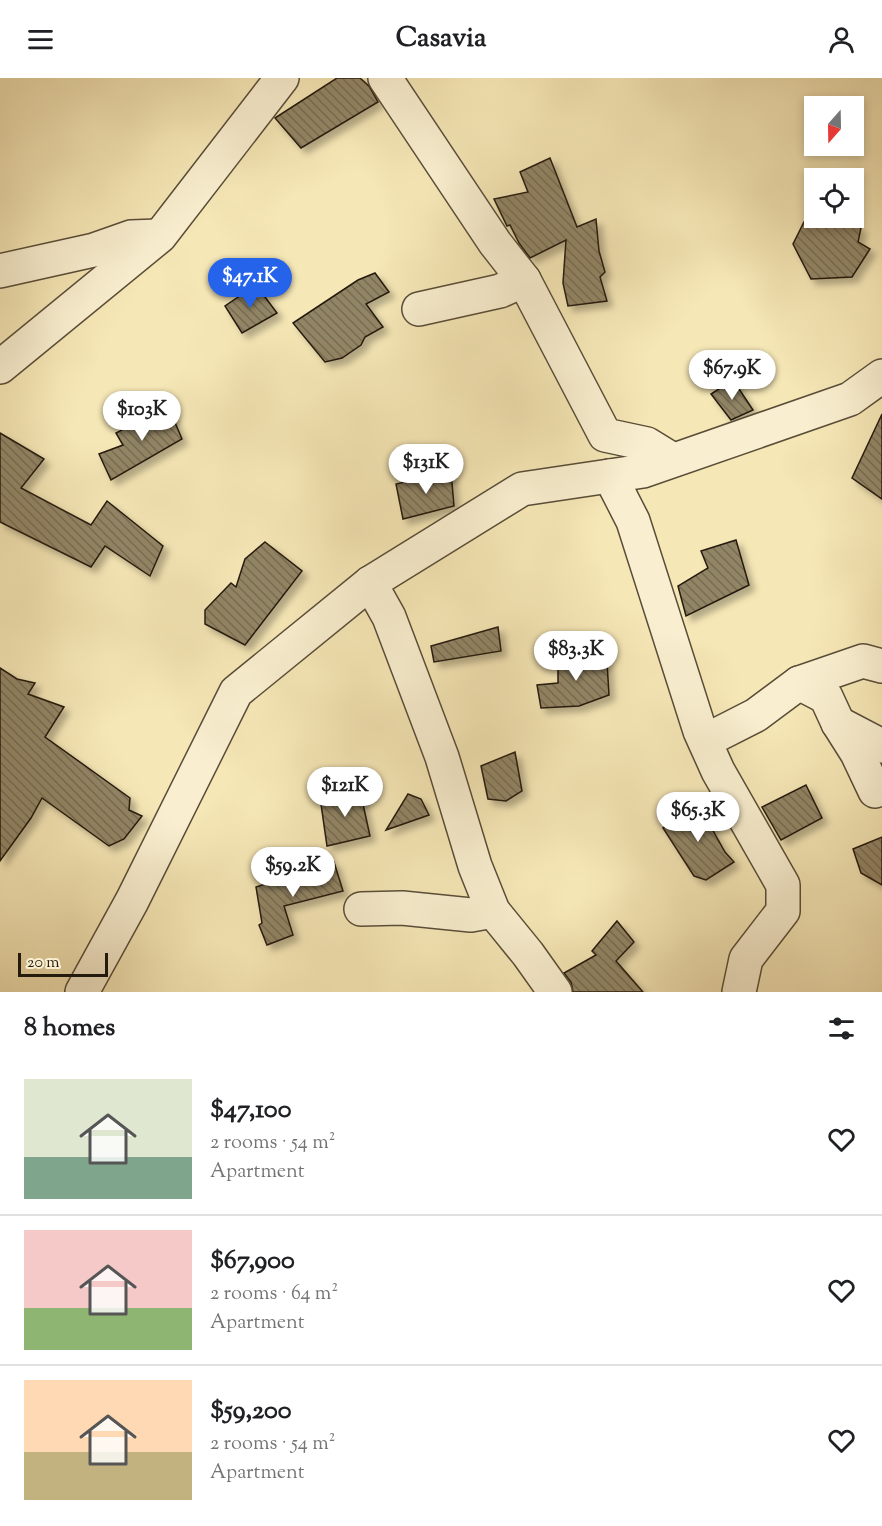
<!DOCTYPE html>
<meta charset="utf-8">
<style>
:root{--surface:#fff;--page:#f2f2f2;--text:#202124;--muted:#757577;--line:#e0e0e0;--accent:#2563eb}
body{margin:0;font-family:"Sorts Mill Goudy",serif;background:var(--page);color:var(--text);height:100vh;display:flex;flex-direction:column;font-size:22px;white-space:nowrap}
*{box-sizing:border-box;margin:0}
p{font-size:20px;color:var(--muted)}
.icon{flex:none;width:33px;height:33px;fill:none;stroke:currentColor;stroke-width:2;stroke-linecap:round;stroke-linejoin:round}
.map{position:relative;height:914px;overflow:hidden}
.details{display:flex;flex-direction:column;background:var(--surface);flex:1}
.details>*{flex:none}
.needle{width:39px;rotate:200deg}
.controls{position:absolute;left:804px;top:18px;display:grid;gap:12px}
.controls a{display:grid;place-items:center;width:60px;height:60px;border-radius:0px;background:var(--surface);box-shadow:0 3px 9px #0003;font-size:30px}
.scale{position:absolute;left:18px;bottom:15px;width:90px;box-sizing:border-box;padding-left:6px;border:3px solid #251a0e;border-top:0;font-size:16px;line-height:21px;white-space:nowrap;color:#251a0e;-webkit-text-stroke:4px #f9efd0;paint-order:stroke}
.price{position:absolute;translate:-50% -51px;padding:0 14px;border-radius:21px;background:#fff;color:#222;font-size:20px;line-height:39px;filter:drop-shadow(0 2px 3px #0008)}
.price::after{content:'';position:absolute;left:50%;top:36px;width:18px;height:14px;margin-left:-9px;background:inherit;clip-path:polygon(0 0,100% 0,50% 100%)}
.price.active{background:var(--accent);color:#fff}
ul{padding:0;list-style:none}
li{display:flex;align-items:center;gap:18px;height:150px;padding:0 24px}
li+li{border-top:2px solid var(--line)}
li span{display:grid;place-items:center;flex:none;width:168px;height:120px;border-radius:0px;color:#555}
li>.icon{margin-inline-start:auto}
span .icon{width:72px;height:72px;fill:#fffc;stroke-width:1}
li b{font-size:26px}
h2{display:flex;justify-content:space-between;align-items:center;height:72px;padding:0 24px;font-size:26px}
header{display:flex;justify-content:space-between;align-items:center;height:78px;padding:0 24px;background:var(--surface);font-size:27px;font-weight:800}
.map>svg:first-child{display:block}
</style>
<header><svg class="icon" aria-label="menu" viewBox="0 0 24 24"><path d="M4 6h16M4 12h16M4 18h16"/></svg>Casavia<svg class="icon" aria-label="person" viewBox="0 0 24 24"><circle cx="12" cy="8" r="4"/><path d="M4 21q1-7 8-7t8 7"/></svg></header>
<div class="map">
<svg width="882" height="914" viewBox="0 0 882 914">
<defs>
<pattern id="building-back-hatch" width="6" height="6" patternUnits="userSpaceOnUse" patternTransform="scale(1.5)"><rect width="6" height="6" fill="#928565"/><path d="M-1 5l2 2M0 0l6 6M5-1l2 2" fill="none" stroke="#776c52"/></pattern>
<filter id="shadow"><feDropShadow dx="5.5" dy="5.5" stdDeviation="3" flood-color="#0004"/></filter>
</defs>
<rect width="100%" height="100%" fill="#f6e7b6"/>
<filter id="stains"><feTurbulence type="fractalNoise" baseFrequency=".00333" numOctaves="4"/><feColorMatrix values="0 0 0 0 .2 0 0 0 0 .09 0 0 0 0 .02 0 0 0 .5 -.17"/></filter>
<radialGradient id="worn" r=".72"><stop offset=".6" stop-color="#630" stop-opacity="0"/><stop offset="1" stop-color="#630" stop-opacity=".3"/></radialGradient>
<g fill="url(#building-back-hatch)" stroke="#251a0e" stroke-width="1.5" filter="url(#shadow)">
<polygon points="337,0 360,0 369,8 378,24 301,70 275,40"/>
<polygon points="550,80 577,149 596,141 599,173 605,194 600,199 607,223 568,228 563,205 566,162 530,180 519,165 510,147 507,148 494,121 528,114 520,94"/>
<polygon points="837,140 861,150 858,164 870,171 852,199 811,201 793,166 804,144 815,141 827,146"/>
<polygon points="375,195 389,214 366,226 383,249 365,259 361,267 342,280 325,284 293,245 358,202"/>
<polygon points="256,207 277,235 242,255 225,228"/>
<polygon points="733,302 753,332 731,342 711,316"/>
<polygon points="168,328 182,361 111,402 99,376 123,367 116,355"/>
<polygon points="882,336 882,421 852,400"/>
<polygon points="0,355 44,381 21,410 91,447 107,423 163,468 150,498 105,468 91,489 0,444"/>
<polygon points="451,394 454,428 403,441 396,406"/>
<polygon points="736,462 749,507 686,538 678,508 708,490 701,473"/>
<polygon points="265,464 302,493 245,567 205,546 205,532 231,505 236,509 245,481"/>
<polygon points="498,549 501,573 434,584 431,568"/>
<polygon points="590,575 592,582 607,584 609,617 579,628 541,630 537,607 558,605 558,576"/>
<polygon points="0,590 17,601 35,605 28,616 64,629 45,659 130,720 129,732 142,738 124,761 109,768 42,720 31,740 0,783"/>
<polygon points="515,674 522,713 506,723 488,721 481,688"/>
<polygon points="806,707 822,740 781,762 762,729"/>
<polygon points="359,708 370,758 327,768 321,726 336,723 337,714"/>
<polygon points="408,716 421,721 429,737 386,752"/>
<polygon points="697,724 725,774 734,784 706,802 694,798 663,750"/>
<polygon points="882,759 882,807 861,795 853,771"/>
<polygon points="334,784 343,813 284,828 293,857 267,867 259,847 262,845 256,809"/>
<polygon points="617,843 634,864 616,883 643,914 573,914 571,904 564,895 596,877 592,873"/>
</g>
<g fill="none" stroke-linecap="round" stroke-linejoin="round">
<defs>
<g id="minor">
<polyline points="385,0 495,165 524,202 605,357 647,366 673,382"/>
<polyline points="0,193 94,172 131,159 158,158"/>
<polyline points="419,231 500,213 524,202"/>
<polyline points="0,289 160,158 282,0"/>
<polyline points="610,398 633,443 700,653 718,693 783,807 783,833 746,881 739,914"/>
<polyline points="370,505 389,539 442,679 475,788 493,833 528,876 555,914"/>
<polyline points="799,605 826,619 838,645 857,675 875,713"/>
<polyline points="838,645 882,668"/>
<polyline points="705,663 756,637 799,605 863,583 882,588"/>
<polyline points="361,831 402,830 471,837 493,833"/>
<polyline points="82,914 132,823 236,614 370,505 522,411 643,393 850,321 882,298"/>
</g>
</defs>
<use href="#minor" stroke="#594d38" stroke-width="36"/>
<use href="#minor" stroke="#f9efd0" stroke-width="33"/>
</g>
<rect width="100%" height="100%" filter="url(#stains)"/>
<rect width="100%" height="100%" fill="url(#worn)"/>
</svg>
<div class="controls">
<a><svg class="needle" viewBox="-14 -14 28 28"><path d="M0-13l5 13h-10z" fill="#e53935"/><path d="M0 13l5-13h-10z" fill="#757577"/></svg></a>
<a><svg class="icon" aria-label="locate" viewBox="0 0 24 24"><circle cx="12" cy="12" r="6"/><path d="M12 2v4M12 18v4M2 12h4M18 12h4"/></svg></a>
</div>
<div class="scale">20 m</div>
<b class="price active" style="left:250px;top:231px">$47.1K</b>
<b class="price" style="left:732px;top:323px">$67.9K</b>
<b class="price" style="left:142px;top:364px">$103K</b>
<b class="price" style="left:426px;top:417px">$131K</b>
<b class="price" style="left:576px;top:604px">$83.3K</b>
<b class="price" style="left:345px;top:740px">$121K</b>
<b class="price" style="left:698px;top:765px">$65.3K</b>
<b class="price" style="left:293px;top:820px">$59.2K</b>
</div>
<section class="details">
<h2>8 homes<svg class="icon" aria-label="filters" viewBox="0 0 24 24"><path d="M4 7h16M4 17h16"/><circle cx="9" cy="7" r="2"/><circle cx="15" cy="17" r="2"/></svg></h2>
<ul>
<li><span style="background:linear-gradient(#dfe7d0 65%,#7fa58c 0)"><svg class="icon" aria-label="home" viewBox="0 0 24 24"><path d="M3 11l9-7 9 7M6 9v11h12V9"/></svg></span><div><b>$47,100</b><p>2 rooms · 54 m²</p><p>Apartment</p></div><svg class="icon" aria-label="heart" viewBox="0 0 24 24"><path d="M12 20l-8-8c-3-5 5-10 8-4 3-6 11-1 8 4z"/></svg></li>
<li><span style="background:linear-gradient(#f6c9c9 65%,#8fb573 0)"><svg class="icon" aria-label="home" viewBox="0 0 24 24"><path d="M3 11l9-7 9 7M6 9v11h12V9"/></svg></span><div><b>$67,900</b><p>2 rooms · 64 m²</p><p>Apartment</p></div><svg class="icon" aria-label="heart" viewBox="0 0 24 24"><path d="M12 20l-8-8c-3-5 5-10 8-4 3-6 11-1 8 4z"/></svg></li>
<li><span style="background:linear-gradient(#ffd9b3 60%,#c2b280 0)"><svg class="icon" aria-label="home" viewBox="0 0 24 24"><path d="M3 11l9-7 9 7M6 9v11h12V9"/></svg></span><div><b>$59,200</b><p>2 rooms · 54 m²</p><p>Apartment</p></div><svg class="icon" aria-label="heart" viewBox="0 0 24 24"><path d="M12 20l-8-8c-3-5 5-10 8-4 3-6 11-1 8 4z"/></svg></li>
</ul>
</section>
